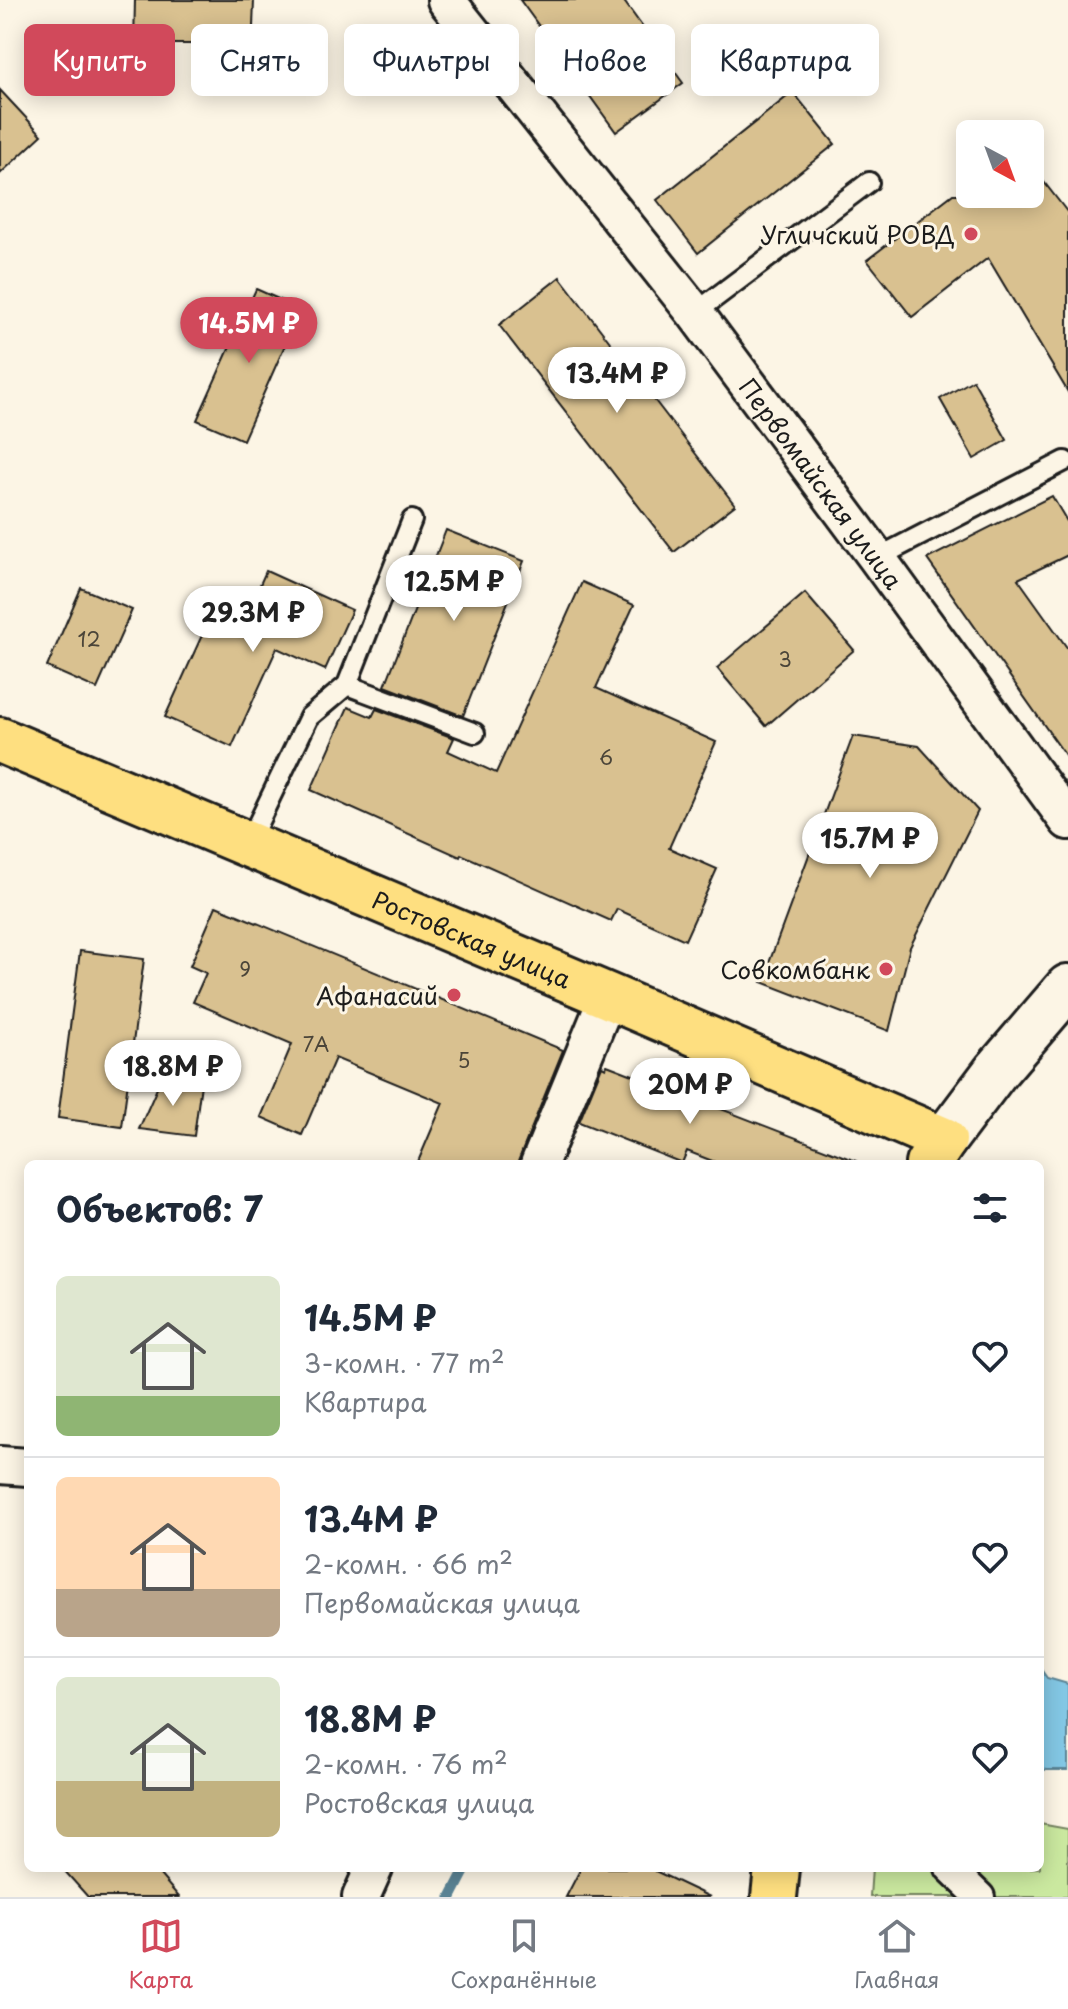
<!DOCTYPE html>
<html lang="ru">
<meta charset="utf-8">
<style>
:root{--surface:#fff;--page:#f6f6f7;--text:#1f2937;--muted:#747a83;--line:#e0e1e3;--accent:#d1495b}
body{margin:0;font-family:"Playpen Sans",sans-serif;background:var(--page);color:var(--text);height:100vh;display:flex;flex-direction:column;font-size:30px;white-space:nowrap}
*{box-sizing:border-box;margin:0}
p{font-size:26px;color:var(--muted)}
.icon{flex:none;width:44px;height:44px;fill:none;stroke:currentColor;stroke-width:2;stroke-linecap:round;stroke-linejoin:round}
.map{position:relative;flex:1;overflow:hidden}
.side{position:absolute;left:24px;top:1160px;width:1020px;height:712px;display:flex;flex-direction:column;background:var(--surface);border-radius:12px;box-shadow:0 4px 20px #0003}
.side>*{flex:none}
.guide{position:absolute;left:24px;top:24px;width:1020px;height:72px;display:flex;gap:16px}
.needle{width:52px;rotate:139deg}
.buttons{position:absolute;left:956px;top:120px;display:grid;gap:16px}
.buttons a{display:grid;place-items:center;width:88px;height:88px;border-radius:12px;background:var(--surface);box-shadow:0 4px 20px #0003;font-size:40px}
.price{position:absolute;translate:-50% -68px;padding:0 18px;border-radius:28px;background:#fff;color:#222;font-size:26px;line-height:52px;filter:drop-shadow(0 2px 4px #0008)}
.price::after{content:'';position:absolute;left:50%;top:48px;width:24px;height:18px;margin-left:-12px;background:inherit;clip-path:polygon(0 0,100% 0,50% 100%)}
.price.on{background:var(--accent);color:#fff}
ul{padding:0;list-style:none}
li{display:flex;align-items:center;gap:24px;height:200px;padding:0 32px}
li+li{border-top:2px solid var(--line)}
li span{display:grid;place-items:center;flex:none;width:224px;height:160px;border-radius:12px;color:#555}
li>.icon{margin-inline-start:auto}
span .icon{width:96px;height:96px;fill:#fffc;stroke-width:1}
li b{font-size:34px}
h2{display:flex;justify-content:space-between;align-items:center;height:96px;padding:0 32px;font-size:34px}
.pill{padding:0 28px;border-radius:12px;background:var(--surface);box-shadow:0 4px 20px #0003;font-size:28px;line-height:72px}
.pill.on{background:var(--accent);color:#fff}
.tab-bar{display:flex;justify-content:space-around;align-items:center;height:112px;border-top:2px solid var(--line);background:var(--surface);font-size:22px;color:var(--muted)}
.tab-bar a{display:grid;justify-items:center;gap:4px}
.tab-bar .on{color:var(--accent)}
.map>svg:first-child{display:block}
</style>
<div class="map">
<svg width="1068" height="1897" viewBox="0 0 1068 1897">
<rect width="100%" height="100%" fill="#fcf5e5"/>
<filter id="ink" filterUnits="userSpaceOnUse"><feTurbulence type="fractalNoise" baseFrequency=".0125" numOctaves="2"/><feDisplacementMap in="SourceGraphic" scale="16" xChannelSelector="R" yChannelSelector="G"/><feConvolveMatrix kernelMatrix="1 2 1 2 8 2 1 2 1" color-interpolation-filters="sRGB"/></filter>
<g filter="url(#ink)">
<polygon fill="#cae89f" stroke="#73825e" stroke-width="2" points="1040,1824 1068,1829 1068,1897 870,1897 872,1868 1040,1868"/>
<polygon fill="#83c7e4" stroke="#5a8394" stroke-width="2" points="1040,1668 1047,1678 1068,1684 1068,1770 1046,1770 1040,1768"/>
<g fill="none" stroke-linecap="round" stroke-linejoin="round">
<polyline stroke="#5a8394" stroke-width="11" points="451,1897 466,1868"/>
</g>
<g fill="#d9c190" stroke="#1c1c1c" stroke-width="2">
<polygon points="135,0 254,0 252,54 207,53 207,44 134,44"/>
<polygon points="520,0 623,0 683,83 616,132"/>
<polygon points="0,90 42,135 0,174"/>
<polygon points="793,92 835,144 698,253 657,200"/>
<polygon points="1030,164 1068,213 1068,392 988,258 912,317 867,260 953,194 1030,194"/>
<polygon points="560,277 735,505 674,552 499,325"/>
<polygon points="256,289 301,309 243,440 197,420"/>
<polygon points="973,380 1007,440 974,459 940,399"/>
<polygon points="1052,496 1068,523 1068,555 1018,579 1068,649 1068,759 927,559"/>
<polygon points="446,530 524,561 463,716 385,686"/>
<polygon points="266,571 352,610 325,670 277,648 232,747 165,717 217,602 246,616"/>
<polygon points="582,582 634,605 596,688 716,742 669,848 717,869 685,940 617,909 611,921 461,854 460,857 311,790 348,707 372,717 376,709 454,738 448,751 496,773"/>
<polygon points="81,588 132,610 97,689 47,667"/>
<polygon points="805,593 854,650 766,726 717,668"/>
<polygon points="853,736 919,746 978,811 910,947 889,1031 762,982"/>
<polygon points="216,906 563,1050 517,1164 417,1164 443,1103 335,1058 302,1135 261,1117 292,1044 193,1002 206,973 190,966"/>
<polygon points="80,951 144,959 122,1127 58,1118"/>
<polygon points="607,1065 856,1161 855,1164 720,1164 687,1151 682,1163 579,1122 602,1066 606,1068"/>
<polygon points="161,1079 201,1084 194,1136 139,1129"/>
<polygon points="62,1868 154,1868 179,1897 88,1897"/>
<polygon points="581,1868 649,1868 710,1897 566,1897"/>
</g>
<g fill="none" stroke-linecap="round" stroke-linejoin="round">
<defs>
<g id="service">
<polyline points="695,313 869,182"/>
<polyline points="877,558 1065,461"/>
<polyline points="347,685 475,733"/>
<polyline points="248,844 309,717 347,685 412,520"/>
</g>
<polyline id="pedestrian" points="950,1868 980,1897"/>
<g id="minor">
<path id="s1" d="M446,0L695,313L877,558L1068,821"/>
<polyline points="539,1164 608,996"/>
<polyline points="0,1465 28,1467"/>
<polyline points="361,1897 374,1868"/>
</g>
<polyline id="tertiary" points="944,1140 996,1071 1068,987"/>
<g id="primary">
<path id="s2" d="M0,740L608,996L944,1140L928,1164"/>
<polyline points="774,1897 777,1868"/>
</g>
</defs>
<use href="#service" stroke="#1c1c1c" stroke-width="24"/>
<use href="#pedestrian" stroke="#1c1c1c" stroke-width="34"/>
<use href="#minor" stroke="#1c1c1c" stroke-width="42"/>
<use href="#tertiary" stroke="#1c1c1c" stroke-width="50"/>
<use href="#primary" stroke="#1c1c1c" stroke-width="50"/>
<use href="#service" stroke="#fcf5e5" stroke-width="18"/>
<use href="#pedestrian" stroke="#fcf5e5" stroke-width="28"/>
<use href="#minor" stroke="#fcf5e5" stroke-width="36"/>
<use href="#tertiary" stroke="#fcf5e5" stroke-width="44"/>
<use href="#primary" stroke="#fedf80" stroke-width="44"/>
</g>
</g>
<g fill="#d1495b" stroke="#fcf5e5" stroke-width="3">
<circle cx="971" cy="234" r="8"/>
<circle cx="886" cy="969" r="8"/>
<circle cx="454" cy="995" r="8"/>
</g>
<g text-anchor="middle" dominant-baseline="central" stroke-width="6" stroke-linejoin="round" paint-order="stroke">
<g font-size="20" fill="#4b4539">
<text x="89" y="639">12</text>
<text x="785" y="659">3</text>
<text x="606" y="757">6</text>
<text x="245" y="969">9</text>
<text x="316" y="1044">7А</text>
<text x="464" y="1060">5</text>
</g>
<g font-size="24" fill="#1c1c1c" stroke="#fcf5e5" text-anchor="end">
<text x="955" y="234">Угличский РОВД</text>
<text x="870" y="969">Совкомбанк</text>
<text x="438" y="995">Афанасий</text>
</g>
<g font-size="24" fill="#1c1c1c" stroke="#fcf5e5">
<text stroke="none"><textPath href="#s1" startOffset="612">Первомайская улица</textPath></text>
<text stroke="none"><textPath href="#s2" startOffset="512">Ростовская улица</textPath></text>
</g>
</g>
</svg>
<div class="buttons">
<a><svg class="needle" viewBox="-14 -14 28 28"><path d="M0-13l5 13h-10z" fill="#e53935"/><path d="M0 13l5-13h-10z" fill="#747a83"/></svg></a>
</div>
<b class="price on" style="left:249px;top:365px">14.5M ₽</b>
<b class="price" style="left:617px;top:415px">13.4M ₽</b>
<b class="price" style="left:454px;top:623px">12.5M ₽</b>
<b class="price" style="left:253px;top:654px">29.3M ₽</b>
<b class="price" style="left:870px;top:880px">15.7M ₽</b>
<b class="price" style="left:173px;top:1108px">18.8M ₽</b>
<b class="price" style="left:690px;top:1126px">20M ₽</b>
<div class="guide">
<a class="pill on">Купить</a>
<a class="pill">Снять</a>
<a class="pill">Фильтры</a>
<a class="pill">Новое</a>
<a class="pill">Квартира</a>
</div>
<section class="side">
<h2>Объектов: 7<svg class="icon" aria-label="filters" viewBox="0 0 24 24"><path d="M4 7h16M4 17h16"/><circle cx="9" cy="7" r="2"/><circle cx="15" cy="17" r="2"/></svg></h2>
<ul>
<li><span style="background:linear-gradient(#dfe7d0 75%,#8fb573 0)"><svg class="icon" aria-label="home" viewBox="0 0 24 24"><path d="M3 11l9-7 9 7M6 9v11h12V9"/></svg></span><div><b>14.5M ₽</b><p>3-комн. · 77 m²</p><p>Квартира</p></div><svg class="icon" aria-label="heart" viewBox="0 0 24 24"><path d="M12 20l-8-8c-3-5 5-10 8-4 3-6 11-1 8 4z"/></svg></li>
<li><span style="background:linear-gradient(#ffd9b3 70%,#b9a48a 0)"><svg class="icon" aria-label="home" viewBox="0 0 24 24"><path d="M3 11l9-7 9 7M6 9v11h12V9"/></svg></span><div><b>13.4M ₽</b><p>2-комн. · 66 m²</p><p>Первомайская улица</p></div><svg class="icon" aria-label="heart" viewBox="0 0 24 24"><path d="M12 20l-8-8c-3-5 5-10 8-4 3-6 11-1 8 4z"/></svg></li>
<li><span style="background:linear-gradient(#dfe7d0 65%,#c2b280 0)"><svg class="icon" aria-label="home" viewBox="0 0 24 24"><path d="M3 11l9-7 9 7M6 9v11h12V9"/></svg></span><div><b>18.8M ₽</b><p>2-комн. · 76 m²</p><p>Ростовская улица</p></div><svg class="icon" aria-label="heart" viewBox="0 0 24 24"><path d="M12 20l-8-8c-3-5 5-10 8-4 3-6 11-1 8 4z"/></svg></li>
</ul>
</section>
</div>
<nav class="tab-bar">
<a class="on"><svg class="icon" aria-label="map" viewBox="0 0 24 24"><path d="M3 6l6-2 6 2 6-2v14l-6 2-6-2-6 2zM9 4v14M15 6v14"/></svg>Карта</a>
<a><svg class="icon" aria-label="saved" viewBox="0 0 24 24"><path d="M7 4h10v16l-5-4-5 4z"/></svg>Сохранённые</a>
<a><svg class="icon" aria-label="home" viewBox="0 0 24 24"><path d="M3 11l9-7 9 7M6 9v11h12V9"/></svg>Главная</a>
</nav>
